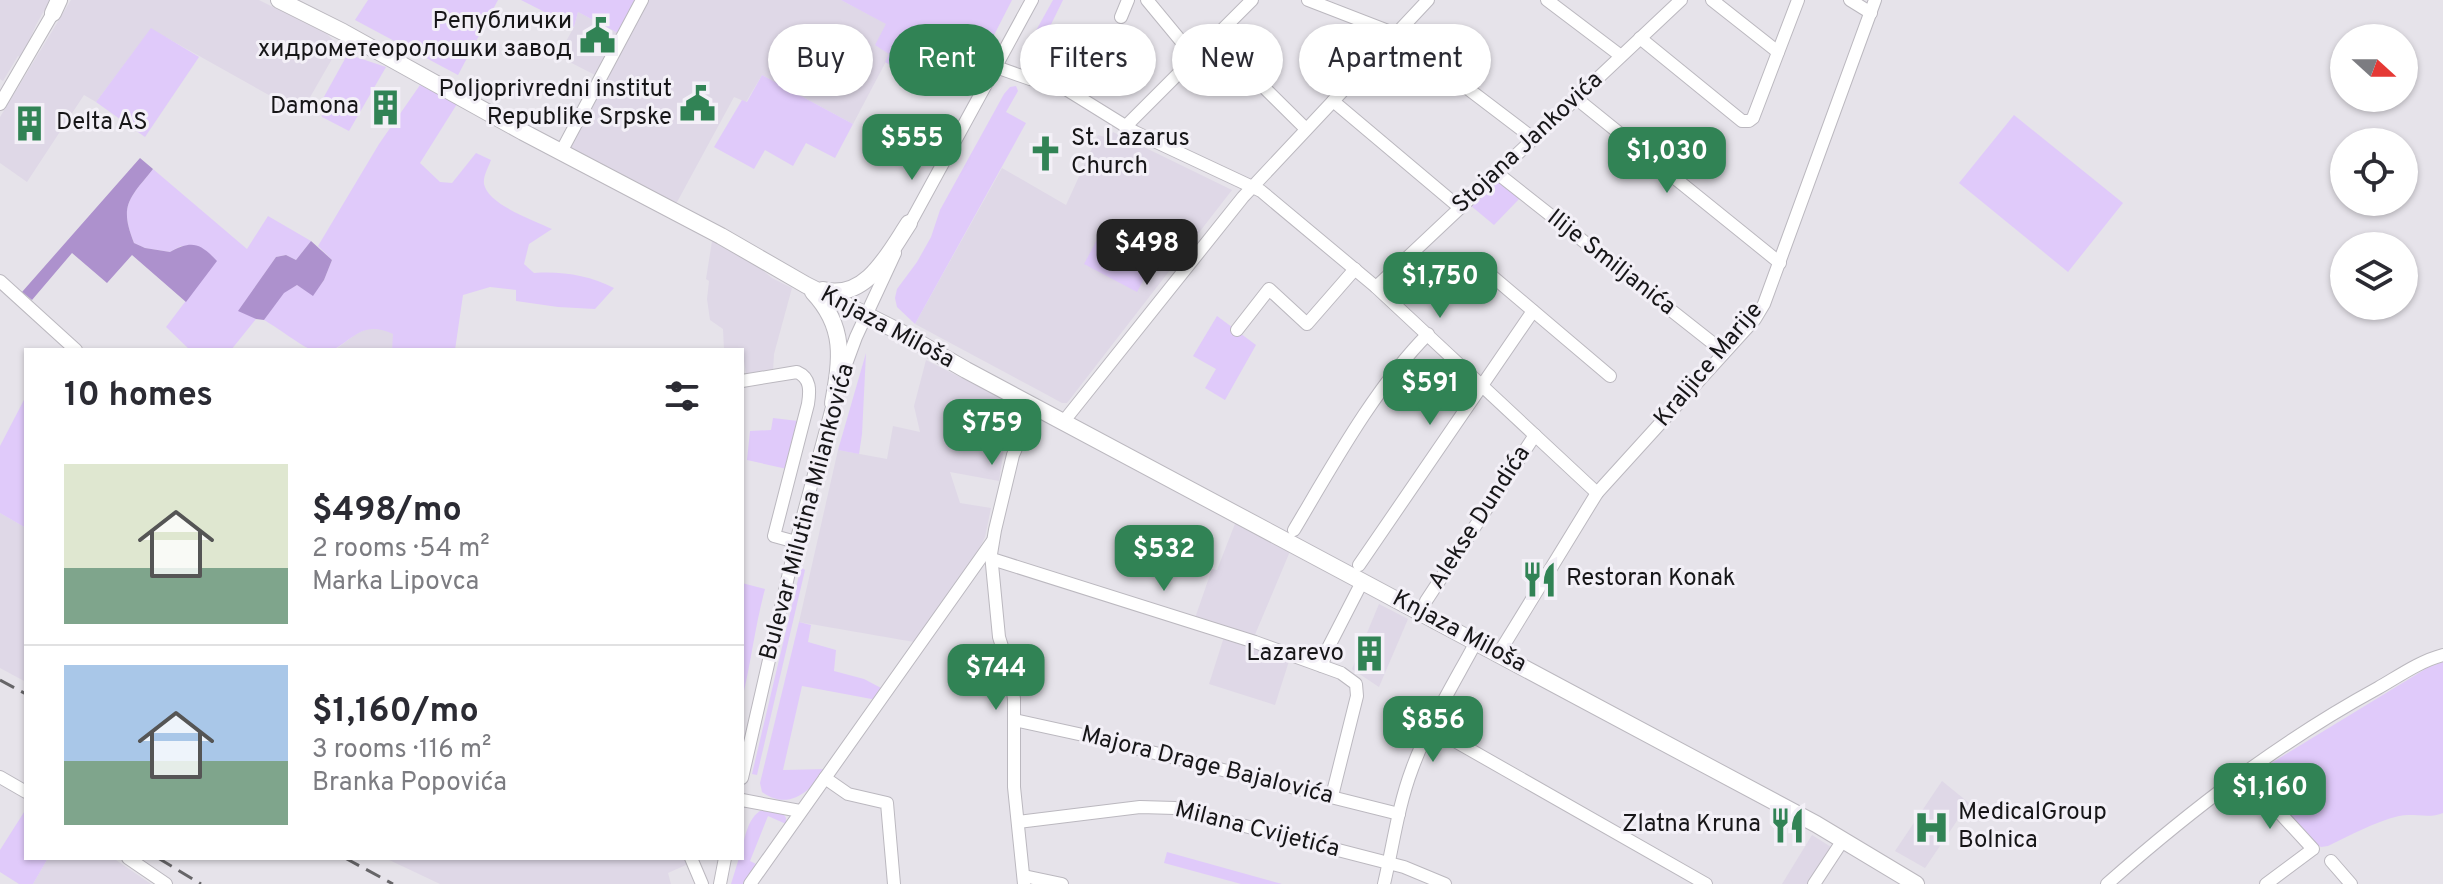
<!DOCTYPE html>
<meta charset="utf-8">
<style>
:root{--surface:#fff;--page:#f2f2f3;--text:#2b2b33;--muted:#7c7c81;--line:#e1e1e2;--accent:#318355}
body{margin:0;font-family:Overpass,sans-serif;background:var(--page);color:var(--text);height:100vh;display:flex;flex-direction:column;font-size:30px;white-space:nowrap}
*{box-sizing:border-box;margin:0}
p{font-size:26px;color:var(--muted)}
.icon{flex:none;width:44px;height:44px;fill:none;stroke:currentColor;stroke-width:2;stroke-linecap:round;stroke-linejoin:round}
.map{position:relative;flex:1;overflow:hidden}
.panel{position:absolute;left:24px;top:348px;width:720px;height:512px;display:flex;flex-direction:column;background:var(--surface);border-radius:0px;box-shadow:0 2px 6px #0004}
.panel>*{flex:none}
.top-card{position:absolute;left:768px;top:24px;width:760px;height:72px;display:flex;gap:16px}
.needle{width:52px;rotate:111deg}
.buttons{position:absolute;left:2330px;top:24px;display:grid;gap:16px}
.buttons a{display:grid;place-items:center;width:88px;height:88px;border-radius:50%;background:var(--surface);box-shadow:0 2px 6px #0004;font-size:40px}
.price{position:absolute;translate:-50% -68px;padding:0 18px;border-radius:16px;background:var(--accent);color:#fff;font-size:26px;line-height:52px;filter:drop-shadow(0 2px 4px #0008)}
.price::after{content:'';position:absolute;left:50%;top:48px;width:24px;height:18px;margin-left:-12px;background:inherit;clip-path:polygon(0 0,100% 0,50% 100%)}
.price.current{background:#222;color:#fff}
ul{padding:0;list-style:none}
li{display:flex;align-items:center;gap:24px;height:200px;padding:0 40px}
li+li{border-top:2px solid var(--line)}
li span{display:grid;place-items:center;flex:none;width:224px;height:160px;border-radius:0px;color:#555}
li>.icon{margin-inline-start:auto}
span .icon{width:96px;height:96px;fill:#fffc;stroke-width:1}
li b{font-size:34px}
h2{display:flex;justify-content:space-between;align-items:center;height:96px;padding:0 40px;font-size:34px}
.chip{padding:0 28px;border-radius:36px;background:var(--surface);box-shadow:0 2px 6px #0004;font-size:28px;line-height:72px}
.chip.current{background:var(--accent);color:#fff}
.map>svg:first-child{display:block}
</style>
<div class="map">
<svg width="2443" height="884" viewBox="0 0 2443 884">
<rect width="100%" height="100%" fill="#e6e3ea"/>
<g fill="#dfd8e7">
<polygon points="0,0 50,0 36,25 22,58 18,56 3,81 0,79"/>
<polygon points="71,0 259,0 327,34 335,42 336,52 301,113 151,29 96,102 84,95 27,182 0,163 0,117"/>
<polygon points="648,0 841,0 887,24 890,54 853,124 762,75 746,102 734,97 676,204 572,149 571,146"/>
<polygon points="578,12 618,33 595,75 558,56 574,27"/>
<polygon points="1113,132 1232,190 1067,403 1062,403 1040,391 915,324 1002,168 1066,205 1098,135 1109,138"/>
<polygon points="712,241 754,263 772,278 792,288 774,354 773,372 747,378 742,350 724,350 723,329 710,320 707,299 709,281 706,279"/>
<polygon points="371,327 382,328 394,334 392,350 335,350 356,334"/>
<polygon points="926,360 1014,404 1019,415 1010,449 1004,448 999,481 950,472 960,503 991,508 985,537 979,549 914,642 799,622 838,450 887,459 893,426 920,432 914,406"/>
<polygon points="0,513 26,528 26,682 0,668"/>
<polygon points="1236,521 1291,549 1254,637 1195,618 1212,569 1217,570"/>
<polygon points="1379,604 1408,619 1379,687 1352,669"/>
<polygon points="1224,637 1290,658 1275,705 1209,684"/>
<polygon points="1942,781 1969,803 1925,868 1895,851"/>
<polygon points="1812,835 1831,847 1809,884 1782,884"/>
<polygon points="48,858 113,858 151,884 33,884"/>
<polygon points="385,858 685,858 688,864 668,873 671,884 440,884"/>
</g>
<g fill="#e0cafa">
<polygon points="368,0 498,0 458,75 355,20"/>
<polygon points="521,0 636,0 618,33 578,12 574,27"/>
<path d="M841,0H1012L991,41L979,42L975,50L949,37C941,51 932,66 918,74L895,68L885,62L889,54L875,45L886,24Z"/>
<polygon points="1053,0 1063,0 1028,71 1023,66 1023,54"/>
<polygon points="151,28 199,57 145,137 96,102"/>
<polygon points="350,55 386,67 349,131 322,117 320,104 346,57"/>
<polygon points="762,75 853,124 835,158 806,143 793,166 765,150 754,169 714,147 742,100 747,102"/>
<path d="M420,85L457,104L420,163L440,182L452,183L476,153L491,160C488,168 483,176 484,184C488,205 534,220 552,229L529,244L524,264L534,273C561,271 589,275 614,288L595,309L558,307L516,301V290L490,287L463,295L455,350H392L393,334C352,314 346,361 312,350C303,347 275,326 264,320L284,292L297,285L313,295L324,280L332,260L318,246L379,144Z"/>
<polygon points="1016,86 1018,91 1006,112 1026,123 915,324 897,307 895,298 897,289 917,262 931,237 940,210 1004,94 1010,87"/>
<polygon points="2014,115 2123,203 2068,272 1959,183"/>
<path d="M153,169L247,249L268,216L311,241L296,260L286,255L276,257L239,310L256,319L231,350H190L166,327L216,261L181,246L170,252L145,248L134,243C119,205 129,199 153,169Z"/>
<polygon points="1497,179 1521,197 1494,225 1470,205"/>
<polygon points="1099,236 1152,264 1137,292 1084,264"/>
<polygon points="1217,316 1256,345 1225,400 1205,388 1216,369 1193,356"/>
<polygon points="866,353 862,434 859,454 838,450"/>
<polygon points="26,396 26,528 0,513 0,446"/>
<polygon points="773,418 798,421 787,469 747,460 750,431 771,430"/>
<polygon points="801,567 805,570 757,775 752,774"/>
<path d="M742,583L765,589C755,626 751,663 742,700Z"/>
<path d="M799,622L811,625L808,642L836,650L834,671L864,679L885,690L877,700L802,686L783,770L828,769C810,790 790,812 762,792L760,783Z"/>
<path d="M2443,662V813C2430,819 2413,813 2399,816C2374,822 2351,835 2328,846L2321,847L2313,842L2250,776L2427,668Z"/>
<polygon points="26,809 26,858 48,858 33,884 19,884 0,872 0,850"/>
<path d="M762,810L783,813L786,818V824L768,816L750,861L756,864L743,884H731L739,858H742C742,843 748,816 762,810Z"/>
<polygon points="1167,852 1282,884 1241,884 1164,863"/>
</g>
<g fill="#ad91cd">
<path d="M140,158L153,169C129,199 119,205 134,243L145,248L170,252C192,240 200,243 217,261L186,302L132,255L107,283L72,253L32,300L22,292Z"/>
<polygon points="311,241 332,260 324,280 313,296 297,285 284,293 264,320 256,319 238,311 276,257 286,255 296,260"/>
</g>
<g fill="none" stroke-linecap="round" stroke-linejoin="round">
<defs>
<g id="minor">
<polyline points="1147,0 1195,58"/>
<polyline points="1308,0 1396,34 1534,139"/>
<polyline points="1547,0 1621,56"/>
<polyline points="1712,0 1778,52"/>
<polyline points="1850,0 1871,13"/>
<polyline points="1121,17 1128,0"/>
<polyline points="1640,38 1742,121 1749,121 1753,118 1798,0"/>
<polyline points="1215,39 1306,129"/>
<polyline points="996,67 1030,79 1056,83 1135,132 1261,191 1376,287 1597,493"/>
<polyline points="1577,99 1780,263"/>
<polyline points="1333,101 1460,208"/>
<polyline points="0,104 57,6"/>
<polyline points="1125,127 1252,0"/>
<polyline points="561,152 642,0"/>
<polyline points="1497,173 1724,352"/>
<polyline points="907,229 1032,0"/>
<polyline points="1486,271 1610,376"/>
<polyline points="0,281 76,350"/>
<polyline points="1376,287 1681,0"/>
<polyline points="1237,330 1269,289 1307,324 1355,269"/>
<polyline points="842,375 856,337 895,253"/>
<path d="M742,381L797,372C811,378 810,391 808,404L774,536L796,542"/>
<polyline points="1064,421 1243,197 1428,0"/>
<path d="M1294,530C1332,466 1376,386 1428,334"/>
<polyline points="992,559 1255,642 1341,673 1356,684 1357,696 1332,796"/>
<polyline points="1359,565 1533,311"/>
<polyline points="1426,601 1535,435"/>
<polyline points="1499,653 1597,493 1755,319 1764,304 1875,0"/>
<polyline points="1322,666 1326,652 1362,582"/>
<polyline points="1014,720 1083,735 1399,814"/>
<polyline points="1432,728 1706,884"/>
<polyline points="2243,773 2313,849 2266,884"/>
<polyline points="0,777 26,792"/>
<polyline points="742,778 796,542 835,396"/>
<polyline points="825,778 848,794 887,803 894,884"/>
<polyline points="742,800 800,811"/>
<polyline points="1018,822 1140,807 1175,808 1404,867 1445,884"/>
<polyline points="128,858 166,884"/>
<polyline points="691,858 702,884"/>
<polyline points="2331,861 2351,884"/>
<polyline points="1024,876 1062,884"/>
<polyline points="720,884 725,858"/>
<polyline points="750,884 992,542"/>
<polyline points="1024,884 1014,787 1014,699 1010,672 999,637 991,554 995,530 1013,455 1035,406"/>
<path d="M1384,884C1393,846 1398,806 1412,769C1428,725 1454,683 1476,642"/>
<polyline points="1814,884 1843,840"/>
<path d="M2107,884C2191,810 2279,742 2378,688C2399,676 2420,661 2443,655"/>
</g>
<g id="major">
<polyline points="279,0 343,32 523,132 721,236 806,285 900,332 966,370 1816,824 1916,884"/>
<polyline points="53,13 59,0"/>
<path d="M823,290C866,301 889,253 909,223"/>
<path d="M813,292C846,327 841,359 833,403"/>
</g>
</defs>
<use href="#minor" stroke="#bbb8bf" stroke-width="14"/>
<use href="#major" stroke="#bbb8bf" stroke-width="18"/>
<use href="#minor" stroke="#fff" stroke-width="12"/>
<use href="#major" stroke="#fff" stroke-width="16"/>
<g stroke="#666568" stroke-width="3" stroke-dasharray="16 8" stroke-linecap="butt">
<polyline points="0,680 26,694"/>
<polyline points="158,858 201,884"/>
<polyline points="345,858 393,884"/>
</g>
</g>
<defs>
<symbol id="civic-bare" viewBox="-9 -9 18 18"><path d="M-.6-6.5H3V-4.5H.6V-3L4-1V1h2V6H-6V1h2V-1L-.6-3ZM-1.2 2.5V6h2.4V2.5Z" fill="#318355" stroke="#f3f0f7" stroke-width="2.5" paint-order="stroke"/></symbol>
<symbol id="building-bare" viewBox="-9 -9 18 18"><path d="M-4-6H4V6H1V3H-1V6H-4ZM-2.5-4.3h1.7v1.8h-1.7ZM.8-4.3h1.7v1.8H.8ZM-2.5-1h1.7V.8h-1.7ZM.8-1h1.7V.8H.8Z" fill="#318355" stroke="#f3f0f7" stroke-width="2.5" paint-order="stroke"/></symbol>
<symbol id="church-bare" viewBox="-9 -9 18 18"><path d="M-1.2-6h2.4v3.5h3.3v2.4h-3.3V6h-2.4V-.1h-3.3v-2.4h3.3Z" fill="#318355" stroke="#f3f0f7" stroke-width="2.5" paint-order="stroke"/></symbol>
<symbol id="restaurant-bare" viewBox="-9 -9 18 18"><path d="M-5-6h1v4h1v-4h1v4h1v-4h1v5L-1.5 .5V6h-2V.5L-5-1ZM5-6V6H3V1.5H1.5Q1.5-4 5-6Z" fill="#318355" stroke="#f3f0f7" stroke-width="2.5" paint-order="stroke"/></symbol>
<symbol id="hospital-bare" viewBox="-9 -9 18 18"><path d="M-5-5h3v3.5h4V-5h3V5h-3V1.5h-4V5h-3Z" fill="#318355" stroke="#f3f0f7" stroke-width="2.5" paint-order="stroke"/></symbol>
</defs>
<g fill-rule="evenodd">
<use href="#civic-bare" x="572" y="10" width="51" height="51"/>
<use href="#civic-bare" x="672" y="78" width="51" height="51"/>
<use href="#building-bare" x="360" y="82" width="51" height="51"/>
<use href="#building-bare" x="4" y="98" width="51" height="51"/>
<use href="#church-bare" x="1020" y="128" width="51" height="51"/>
<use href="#restaurant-bare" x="1514" y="554" width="51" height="51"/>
<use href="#building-bare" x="1344" y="628" width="51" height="51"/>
<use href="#restaurant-bare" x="1762" y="800" width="51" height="51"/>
<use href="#hospital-bare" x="1906" y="802" width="51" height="51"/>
</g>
<g text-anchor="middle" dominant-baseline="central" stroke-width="6" stroke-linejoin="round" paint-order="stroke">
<g font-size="24" fill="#171618" stroke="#f3f0f7" text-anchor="end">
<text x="572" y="22">Републички<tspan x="572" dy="28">хидрометеоролошки завод</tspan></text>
<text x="672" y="90">Poljoprivredni institut<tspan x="672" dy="28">Republike Srpske</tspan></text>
<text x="359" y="107">Damona</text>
<text x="56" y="123" text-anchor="start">Delta AS</text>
<text x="1071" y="139" text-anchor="start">St. Lazarus<tspan x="1071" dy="28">Church</tspan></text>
<text x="1566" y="579" text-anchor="start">Restoran Konak</text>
<text x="1344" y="654">Lazarevo</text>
<text x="1958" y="813" text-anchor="start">MedicalGroup<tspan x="1958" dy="28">Bolnica</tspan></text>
<text x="1761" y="825">Zlatna Kruna</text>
</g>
<g font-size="24" fill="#171618" stroke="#f3f0f7">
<text transform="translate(1528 143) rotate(-43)">Stojana Jankovića</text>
<text transform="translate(1611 263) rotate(38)">Ilije Smiljanića</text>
<text transform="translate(887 328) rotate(28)">Knjaza Miloša</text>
<text transform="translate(1709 365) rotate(-50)">Kraljice Marije</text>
<text transform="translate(808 512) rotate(-75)">Bulevar Milutina Milankovića</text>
<text transform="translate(1480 518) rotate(-57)">Alekse Dundića</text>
<text transform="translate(1459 632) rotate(28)">Knjaza Miloša</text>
<text transform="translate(1207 766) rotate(14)">Majora Drage Bajalovića</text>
<text transform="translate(1257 830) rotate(14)">Milana Cvijetića</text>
</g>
</g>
</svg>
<div class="buttons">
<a><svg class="needle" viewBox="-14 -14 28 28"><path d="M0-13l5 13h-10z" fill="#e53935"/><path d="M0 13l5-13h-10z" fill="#7c7c81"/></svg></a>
<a><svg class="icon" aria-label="locate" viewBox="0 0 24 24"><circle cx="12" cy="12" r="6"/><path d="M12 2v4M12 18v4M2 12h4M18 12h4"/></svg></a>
<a><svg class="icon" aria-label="layers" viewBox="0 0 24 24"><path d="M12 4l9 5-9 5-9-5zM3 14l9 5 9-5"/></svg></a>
</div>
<b class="price" style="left:912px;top:182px">$555</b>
<b class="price" style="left:1667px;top:195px">$1,030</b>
<b class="price current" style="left:1147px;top:287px">$498</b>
<b class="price" style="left:1440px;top:320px">$1,750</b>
<b class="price" style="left:1430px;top:427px">$591</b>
<b class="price" style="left:992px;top:467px">$759</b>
<b class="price" style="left:1164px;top:593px">$532</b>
<b class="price" style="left:996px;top:712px">$744</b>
<b class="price" style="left:1433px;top:764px">$856</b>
<b class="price" style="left:2270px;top:831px">$1,160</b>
<div class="top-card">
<a class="chip">Buy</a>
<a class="chip current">Rent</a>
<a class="chip">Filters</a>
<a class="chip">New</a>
<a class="chip">Apartment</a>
</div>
<section class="panel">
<h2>10 homes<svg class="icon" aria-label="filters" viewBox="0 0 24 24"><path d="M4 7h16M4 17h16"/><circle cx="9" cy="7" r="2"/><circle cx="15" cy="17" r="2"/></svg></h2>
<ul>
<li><span style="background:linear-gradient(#dfe7d0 65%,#7fa58c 0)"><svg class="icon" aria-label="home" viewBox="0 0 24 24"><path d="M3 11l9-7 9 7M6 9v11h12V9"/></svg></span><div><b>$498/mo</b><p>2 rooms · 54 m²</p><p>Marka Lipovca</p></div></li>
<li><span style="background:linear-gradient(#a9c7e8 60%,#7fa58c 0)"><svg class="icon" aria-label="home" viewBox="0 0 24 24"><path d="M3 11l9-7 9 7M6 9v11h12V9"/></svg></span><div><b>$1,160/mo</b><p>3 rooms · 116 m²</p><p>Branka Popovića</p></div></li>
</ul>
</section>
</div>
